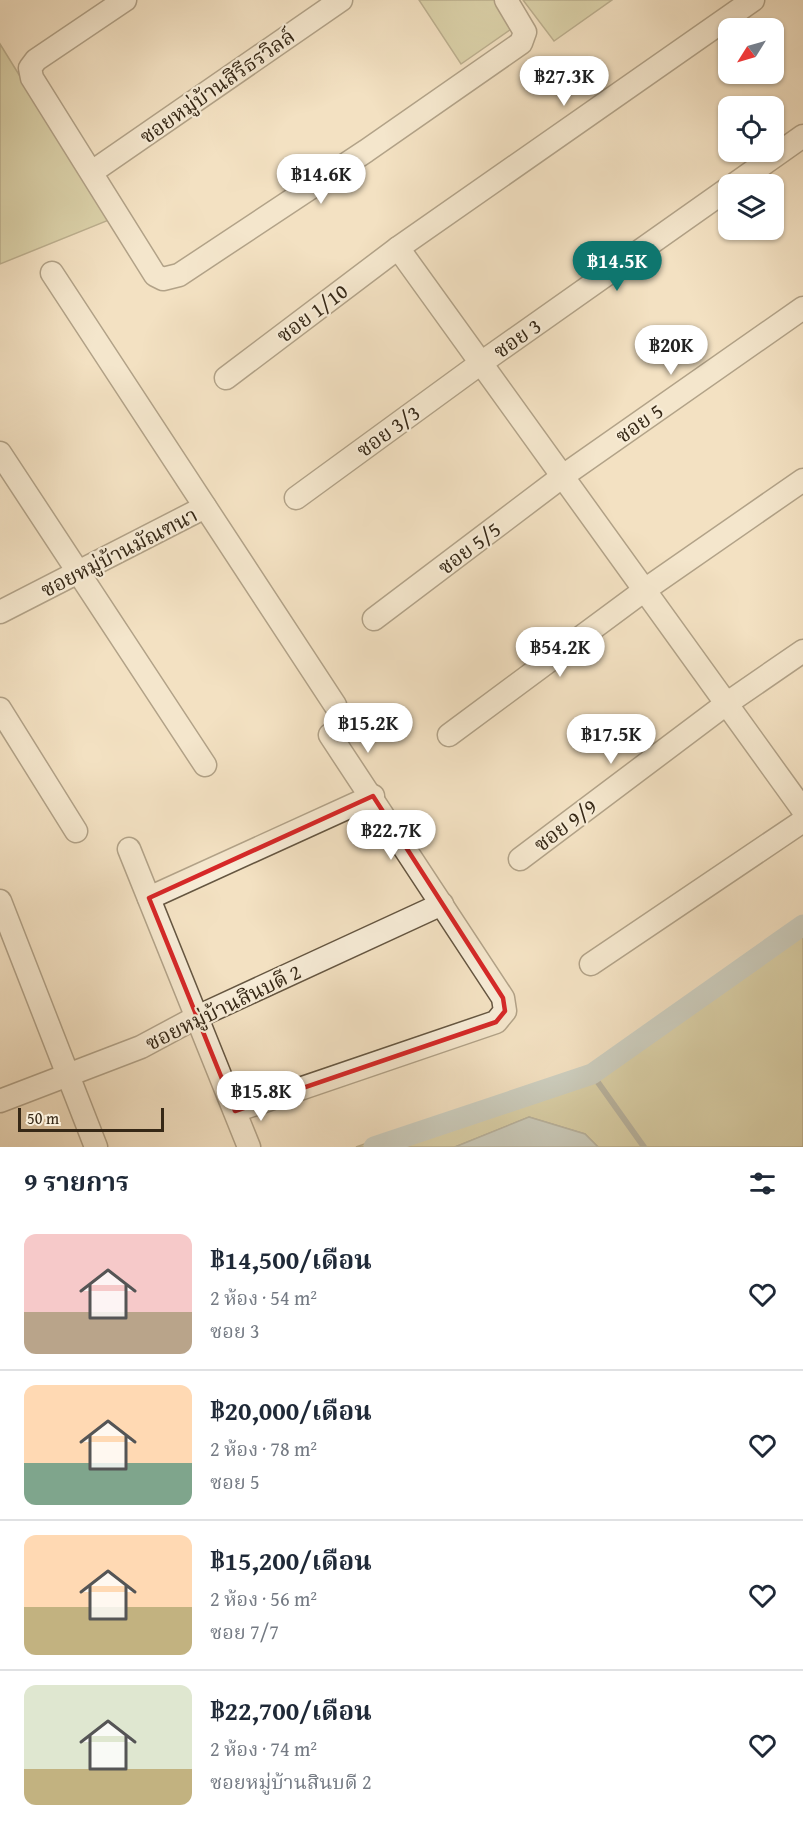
<!DOCTYPE html>
<html lang="th">
<meta charset="utf-8">
<style>
:root{--surface:#fff;--page:#f6f6f7;--text:#1f2937;--muted:#747a83;--line:#e0e1e3;--accent:#0f766e}
body{margin:0;font-family:"Gentium Book Plus","Noto Serif Thai",serif;background:var(--page);color:var(--text);height:100vh;display:flex;flex-direction:column;font-size:22px;white-space:nowrap}
*{box-sizing:border-box;margin:0}
p{font-size:20px;color:var(--muted)}
.icon{flex:none;width:33px;height:33px;fill:none;stroke:currentColor;stroke-width:2;stroke-linecap:round;stroke-linejoin:round}
.map{position:relative;height:1147px;overflow:hidden}
.details{display:flex;flex-direction:column;background:var(--surface);flex:1}
.details>*{flex:none}
.needle{width:39px;rotate:233deg}
.controls{position:absolute;left:718px;top:18px;display:grid;gap:12px}
.controls a{display:grid;place-items:center;width:66px;height:66px;border-radius:12px;background:var(--surface);box-shadow:0 2px 4px #0004;font-size:30px}
.scale{position:absolute;left:18px;bottom:15px;width:146px;box-sizing:border-box;padding-left:6px;border:3px solid #362816;border-top:0;font-size:16px;line-height:21px;white-space:nowrap;color:#362816;-webkit-text-stroke:4px #f7ecd7;paint-order:stroke}
.price{position:absolute;translate:-50% -51px;padding:0 14px;border-radius:21px;background:#fff;color:#222;font-size:20px;line-height:39px;filter:drop-shadow(0 2px 3px #0008)}
.price::after{content:'';position:absolute;left:50%;top:36px;width:18px;height:14px;margin-left:-9px;background:inherit;clip-path:polygon(0 0,100% 0,50% 100%)}
.price.on{background:var(--accent);color:#fff}
ul{padding:0;list-style:none}
li{display:flex;align-items:center;gap:18px;height:150px;padding:0 24px}
li+li{border-top:2px solid var(--line)}
li span{display:grid;place-items:center;flex:none;width:168px;height:120px;border-radius:12px;color:#555}
li>.icon{margin-inline-start:auto}
span .icon{width:72px;height:72px;fill:#fffc;stroke-width:1}
li b{font-size:26px}
h2{display:flex;justify-content:space-between;align-items:center;height:72px;padding:0 24px;font-size:26px}
.map>svg:first-child{display:block}
</style>
<div class="map">
<svg width="803" height="1147" viewBox="0 0 803 1147">
<rect width="100%" height="100%" fill="#f3e1c2"/>
<filter id="stains"><feTurbulence type="fractalNoise" baseFrequency=".00333" numOctaves="4"/><feColorMatrix values="0 0 0 0 .2 0 0 0 0 .09 0 0 0 0 .02 0 0 0 .5 -.17"/></filter>
<radialGradient id="worn" r=".72"><stop offset=".6" stop-color="#630" stop-opacity="0"/><stop offset="1" stop-color="#630" stop-opacity=".3"/></radialGradient>
<g fill="#c2c18e" stroke="#7c7452" stroke-width="1.5">
<polygon points="419,0 496,0 514,27 461,64"/>
<polygon points="523,0 612,0 554,41"/>
<polygon points="0,44 109,220 0,264"/>
<polygon points="803,933 803,1147 598,1147 585,1134 529,1117 455,1147 356,1147 584,1068 598,1060 607,1074"/>
</g>
<polygon fill="#a2babf" stroke="#77807b" stroke-width="1.5" points="529,1117 585,1134 598,1147 455,1147"/>
<g fill="none" stroke-linecap="round" stroke-linejoin="round">
<polyline stroke="#77807b" stroke-width="6" points="592,1074 644,1147"/>
<polyline stroke="#a2babf" stroke-width="21" points="374,1147 592,1074 803,925"/>
<defs>
<g id="minor">
<polyline points="125,0 36,60 30,68 32,78 155,275 163,279 179,275 366,151 521,43 525,32 506,0"/>
<polyline points="92,172 341,0"/>
<polyline points="735,184 803,136"/>
<polyline points="398,248 803,810"/>
<polyline points="52,273 335,705"/>
<polyline points="226,378 398,248 753,0"/>
<polyline points="0,453 205,765"/>
<polyline points="296,498 481,363 729,188"/>
<polyline points="0,612 205,507"/>
<polyline points="374,619 563,476 803,308"/>
<polyline points="0,709 76,831"/>
<polyline points="449,735 646,589 803,480"/>
<polyline points="129,849 249,1147"/>
<polyline points="520,859 726,704 803,651"/>
<polyline points="149,898 373,796"/>
<polyline points="0,901 96,1147"/>
<polyline points="591,964 803,821"/>
<polyline points="0,1101 141,1047 197,1017 442,904"/>
<polyline points="235,1111 496,1022 505,1011 503,998 330,735"/>
</g>
</defs>
<use href="#minor" stroke="#655641" stroke-width="25"/>
<use href="#minor" stroke="#f7ecd7" stroke-width="22"/>
</g>
<path d="M0 0H803V1147H0ZM373,796L503,998L505,1011L496,1022L235,1111L149,898Z" fill="#f3e1c2" fill-opacity=".55" fill-rule="evenodd"/>
<path fill="none" stroke="#d62828" stroke-width="4.5" stroke-linejoin="round" d="M373,796L503,998L505,1011L496,1022L235,1111L149,898Z"/>
<g text-anchor="middle" dominant-baseline="central" stroke-width="4.5" stroke-linejoin="round" paint-order="stroke">
<g font-size="21" fill="#362816" stroke="#f7ecd7">
<text transform="translate(217 86) rotate(-35)">ซอยหมู่บ้านสิรีธรวิลล์</text>
<text transform="translate(312 313) rotate(-37)">ซอย 1/10</text>
<text transform="translate(517 338) rotate(-35)">ซอย 3</text>
<text transform="translate(639 423) rotate(-35)">ซอย 5</text>
<text transform="translate(388 431) rotate(-36)">ซอย 3/3</text>
<text transform="translate(469 548) rotate(-37)">ซอย 5/5</text>
<text transform="translate(119 552) rotate(-27)">ซอยหมู่บ้านมัณฑนา</text>
<text transform="translate(565 825) rotate(-37)">ซอย 9/9</text>
<text transform="translate(223 1007) rotate(-26)">ซอยหมู่บ้านสินบดี 2</text>
</g>
</g>
<rect width="100%" height="100%" filter="url(#stains)"/>
<rect width="100%" height="100%" fill="url(#worn)"/>
</svg>
<div class="controls">
<a><svg class="needle" viewBox="-14 -14 28 28"><path d="M0-13l5 13h-10z" fill="#e53935"/><path d="M0 13l5-13h-10z" fill="#747a83"/></svg></a>
<a><svg class="icon" aria-label="locate" viewBox="0 0 24 24"><circle cx="12" cy="12" r="6"/><path d="M12 2v4M12 18v4M2 12h4M18 12h4"/></svg></a>
<a><svg class="icon" aria-label="layers" viewBox="0 0 24 24"><path d="M12 4l9 5-9 5-9-5zM3 14l9 5 9-5"/></svg></a>
</div>
<div class="scale">50 m</div>
<b class="price" style="left:564px;top:107px">฿27.3K</b>
<b class="price" style="left:321px;top:205px">฿14.6K</b>
<b class="price on" style="left:617px;top:292px">฿14.5K</b>
<b class="price" style="left:671px;top:376px">฿20K</b>
<b class="price" style="left:560px;top:678px">฿54.2K</b>
<b class="price" style="left:368px;top:754px">฿15.2K</b>
<b class="price" style="left:611px;top:765px">฿17.5K</b>
<b class="price" style="left:391px;top:861px">฿22.7K</b>
<b class="price" style="left:261px;top:1122px">฿15.8K</b>
</div>
<section class="details">
<h2>9 รายการ<svg class="icon" aria-label="filters" viewBox="0 0 24 24"><path d="M4 7h16M4 17h16"/><circle cx="9" cy="7" r="2"/><circle cx="15" cy="17" r="2"/></svg></h2>
<ul>
<li><span style="background:linear-gradient(#f6c9c9 65%,#b9a48a 0)"><svg class="icon" aria-label="home" viewBox="0 0 24 24"><path d="M3 11l9-7 9 7M6 9v11h12V9"/></svg></span><div><b>฿14,500/เดือน</b><p>2 ห้อง · 54 m²</p><p>ซอย 3</p></div><svg class="icon" aria-label="heart" viewBox="0 0 24 24"><path d="M12 20l-8-8c-3-5 5-10 8-4 3-6 11-1 8 4z"/></svg></li>
<li><span style="background:linear-gradient(#ffd9b3 65%,#7fa58c 0)"><svg class="icon" aria-label="home" viewBox="0 0 24 24"><path d="M3 11l9-7 9 7M6 9v11h12V9"/></svg></span><div><b>฿20,000/เดือน</b><p>2 ห้อง · 78 m²</p><p>ซอย 5</p></div><svg class="icon" aria-label="heart" viewBox="0 0 24 24"><path d="M12 20l-8-8c-3-5 5-10 8-4 3-6 11-1 8 4z"/></svg></li>
<li><span style="background:linear-gradient(#ffd9b3 60%,#c2b280 0)"><svg class="icon" aria-label="home" viewBox="0 0 24 24"><path d="M3 11l9-7 9 7M6 9v11h12V9"/></svg></span><div><b>฿15,200/เดือน</b><p>2 ห้อง · 56 m²</p><p>ซอย 7/7</p></div><svg class="icon" aria-label="heart" viewBox="0 0 24 24"><path d="M12 20l-8-8c-3-5 5-10 8-4 3-6 11-1 8 4z"/></svg></li>
<li><span style="background:linear-gradient(#dfe7d0 70%,#c2b280 0)"><svg class="icon" aria-label="home" viewBox="0 0 24 24"><path d="M3 11l9-7 9 7M6 9v11h12V9"/></svg></span><div><b>฿22,700/เดือน</b><p>2 ห้อง · 74 m²</p><p>ซอยหมู่บ้านสินบดี 2</p></div><svg class="icon" aria-label="heart" viewBox="0 0 24 24"><path d="M12 20l-8-8c-3-5 5-10 8-4 3-6 11-1 8 4z"/></svg></li>
</ul>
</section>
